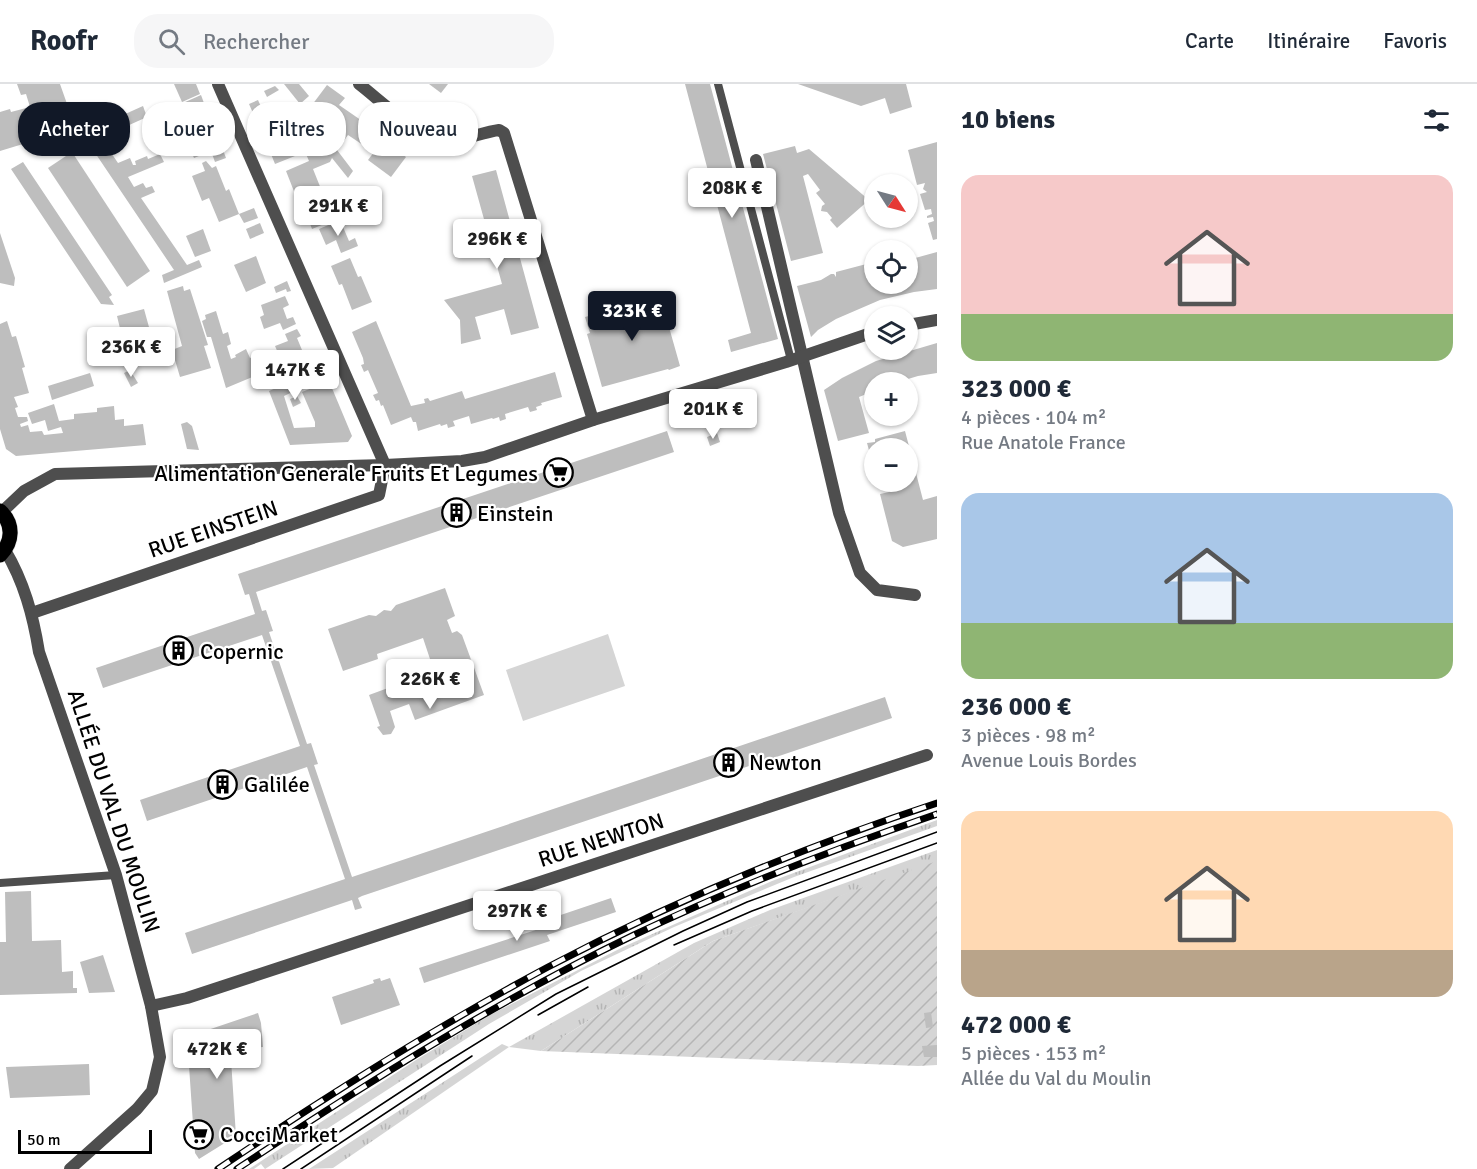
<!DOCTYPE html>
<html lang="fr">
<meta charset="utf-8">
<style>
:root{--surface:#fff;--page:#f6f6f7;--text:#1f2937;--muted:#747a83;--line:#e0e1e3;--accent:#111827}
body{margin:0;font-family:Signika,sans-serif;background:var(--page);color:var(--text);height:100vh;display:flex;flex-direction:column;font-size:22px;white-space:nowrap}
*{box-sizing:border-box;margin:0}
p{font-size:20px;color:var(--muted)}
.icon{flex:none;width:33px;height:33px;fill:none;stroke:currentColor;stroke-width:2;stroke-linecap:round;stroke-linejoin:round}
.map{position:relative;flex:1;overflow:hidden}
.details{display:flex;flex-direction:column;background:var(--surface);width:540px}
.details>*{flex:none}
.guide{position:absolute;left:18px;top:18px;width:570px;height:54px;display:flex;gap:12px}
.needle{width:39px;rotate:126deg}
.fabs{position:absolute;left:864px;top:90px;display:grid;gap:12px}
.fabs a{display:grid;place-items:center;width:54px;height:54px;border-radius:50%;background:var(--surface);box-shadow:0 2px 4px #0004;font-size:30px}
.scale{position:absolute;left:18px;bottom:15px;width:134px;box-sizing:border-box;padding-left:6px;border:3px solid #000;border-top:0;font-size:16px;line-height:21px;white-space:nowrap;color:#000;-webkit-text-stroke:4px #fff;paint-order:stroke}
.price{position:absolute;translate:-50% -51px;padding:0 14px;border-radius:6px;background:#fff;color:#222;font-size:20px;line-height:39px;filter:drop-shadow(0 2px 3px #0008)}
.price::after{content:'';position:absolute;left:50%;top:36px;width:18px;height:14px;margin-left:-9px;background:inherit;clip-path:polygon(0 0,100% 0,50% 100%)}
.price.current{background:var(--accent);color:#fff}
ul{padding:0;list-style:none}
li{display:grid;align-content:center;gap:12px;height:318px;padding:0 24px}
li span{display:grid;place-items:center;height:186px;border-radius:18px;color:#555}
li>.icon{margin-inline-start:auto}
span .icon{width:108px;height:108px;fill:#fffc;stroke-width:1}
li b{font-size:26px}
h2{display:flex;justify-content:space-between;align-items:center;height:72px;padding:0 24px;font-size:26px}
.tag{padding:0 21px;border-radius:24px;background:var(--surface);box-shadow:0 2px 4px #0004;font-size:21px;line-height:54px}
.tag.current{background:var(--accent);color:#fff}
header{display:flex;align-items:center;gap:36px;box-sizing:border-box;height:84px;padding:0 30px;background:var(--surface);border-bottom:2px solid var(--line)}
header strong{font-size:28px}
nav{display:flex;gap:33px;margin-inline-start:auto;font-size:21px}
.search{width:420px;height:54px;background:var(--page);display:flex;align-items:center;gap:15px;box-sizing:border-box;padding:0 21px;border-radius:24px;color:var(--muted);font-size:22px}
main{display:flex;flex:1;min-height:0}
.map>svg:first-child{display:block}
</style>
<header>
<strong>Roofr</strong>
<div class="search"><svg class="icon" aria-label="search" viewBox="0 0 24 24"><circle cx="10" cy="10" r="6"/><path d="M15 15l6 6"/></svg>Rechercher</div>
<nav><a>Carte</a><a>Itinéraire</a><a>Favoris</a></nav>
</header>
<main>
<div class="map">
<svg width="937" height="1085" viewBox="0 0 937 1085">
<defs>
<pattern id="grass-tufts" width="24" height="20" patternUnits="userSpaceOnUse" patternTransform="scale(1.5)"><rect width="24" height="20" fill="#d5d5d5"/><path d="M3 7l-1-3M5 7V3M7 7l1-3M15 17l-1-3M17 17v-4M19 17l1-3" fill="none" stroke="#b5b5b5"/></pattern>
<pattern id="garden-furrows" width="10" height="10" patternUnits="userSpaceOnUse" patternTransform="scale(1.5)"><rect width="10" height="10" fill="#d5d5d5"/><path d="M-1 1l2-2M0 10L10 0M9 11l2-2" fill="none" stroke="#b5b5b5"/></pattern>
</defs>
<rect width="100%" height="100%" fill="#fff"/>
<g fill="url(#grass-tufts)">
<polygon points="937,736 937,742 794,793 674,843 581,887 489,940 265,1085 261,1080 254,1085 249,1085 416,976 490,931 623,863 772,797"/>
<polygon points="937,766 937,778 713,857 541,967 509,963 333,1084 309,1085 502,960 509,963 694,859 770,826"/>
</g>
<polygon fill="#d5d5d5" points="608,550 625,602 523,637 506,586"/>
<polygon fill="url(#garden-furrows)" points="937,777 937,981 918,982 541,967 713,857"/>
<g fill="#bebebe">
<polygon points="17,0 60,0 72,34 68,36 79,49 44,67 39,52 42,51 40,47 20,53 23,60 0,67 0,28 10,25 11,28 30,23 26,10 21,11"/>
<polygon points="174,0 196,0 200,10 182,18"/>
<polygon points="284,0 299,0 309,12 300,20"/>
<polygon points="429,0 448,0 441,9"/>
<polygon points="685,0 710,0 778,255 731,268 728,256 751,249"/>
<polygon points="798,0 906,0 912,23 890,30 885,14 861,22"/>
<polygon points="327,1 345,14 339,21 368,41 370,40 378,46 366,63 348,51 337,66 353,87 348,94 332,74 330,78 313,85 321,105 297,115 286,87 309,77 306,70 323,63 340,41 312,21"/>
<polygon points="275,2 279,6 267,13 264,7"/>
<polygon points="201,11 208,30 182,41 174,23"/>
<polygon points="258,16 268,39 259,43 249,20"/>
<polygon points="143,22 147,33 127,42 123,31"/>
<polygon points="93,42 118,79 130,74 133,81 136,81 135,77 147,72 148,75 160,70 164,78 128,93 134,103 143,99 146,104 152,102 155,108 141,114 187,181 199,176 202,183 164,199 162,191 174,186 81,48"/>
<polygon points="210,43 215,57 219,55 226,74 215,78 211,67 194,74 191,67 198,64 192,51"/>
<polygon points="285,45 295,72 275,80 269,65 275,63 270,52"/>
<polygon points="383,56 406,73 391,93 368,76"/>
<polygon points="937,58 937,155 933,156 928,139 934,137 933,133 927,134 927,132 932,130 931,125 925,126 920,110 927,108 923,105 925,99 917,101 908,66"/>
<polygon points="795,62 797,69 809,65 869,116 837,144 830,136 832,134 827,128 821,127 822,122 825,120 816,109 820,106 808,90 803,92 823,169 791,177 763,70"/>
<polygon points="72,68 150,187 127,203 48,84"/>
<polygon points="206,77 212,84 216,82 226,107 229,105 239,130 219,138 209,114 202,117 192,92 205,87 202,79"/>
<polygon points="23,78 112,211 109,213 114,221 101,220 11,85"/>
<polygon points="496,86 539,244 511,251 504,225 475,233 481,255 461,260 460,236 444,216 502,200 472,92"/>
<polygon points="325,115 334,136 312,145 305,127 315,123 314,120"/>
<polygon points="254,124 258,134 244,139 239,130"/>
<polygon points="340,136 349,157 355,154 358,162 341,169 336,156 326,161 319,145"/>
<polygon points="260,139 264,149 250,155 246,145"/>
<polygon points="203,145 211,167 195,173 186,152"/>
<polygon points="0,149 15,194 14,202 0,199"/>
<polygon points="937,168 937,205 914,208 880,216 836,235 818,246 811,253 797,202 821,196 831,190 834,190 836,193 836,188 874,178 874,200 908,200 908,176"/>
<polygon points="256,172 266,199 246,208 234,181"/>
<polygon points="350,174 358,193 361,192 372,218 352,226 342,200 339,201 331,182"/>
<polygon points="287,197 291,207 287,208 286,205 276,209 274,203"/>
<polygon points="183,202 184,207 190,205 208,261 204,262 211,284 180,293 172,266 182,262 167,207"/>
<polygon points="285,212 289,221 283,224 287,235 293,233 296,240 283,246 280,239 264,245 260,233 264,231 261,221"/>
<polygon points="659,213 663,229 669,228 671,235 667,236 680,282 669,286 668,285 602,303 587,250 590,249 585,233"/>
<polygon points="144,225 152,254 136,259 137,262 125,265 117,232"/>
<polygon points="216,227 223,250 228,248 231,260 227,262 231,275 236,273 235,271 246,265 250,274 262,268 272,293 264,296 262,289 226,304 211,253 207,253 202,237 206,235 205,231"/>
<polygon points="7,237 12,253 16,252 25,283 22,284 29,309 14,313 18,323 15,324 18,333 27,333 28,337 20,340 21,343 28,341 30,348 42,347 44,351 63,349 61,343 48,347 45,336 32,340 28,329 54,320 59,337 74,335 74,330 97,328 97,324 114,322 115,336 124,335 124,342 143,340 146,361 16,372 6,365 0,345 0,240"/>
<polygon points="376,237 411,322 425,319 424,315 428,314 430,317 462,307 465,315 555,288 562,313 541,319 542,321 536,323 537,326 530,328 528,323 505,330 506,335 500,337 499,333 493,335 492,334 471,340 469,332 453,337 455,342 448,344 447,340 441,342 440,340 418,347 416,338 413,338 411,333 391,341 383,321 381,322 379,316 376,317 373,311 378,309 368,286 364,288 361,281 364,280 363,274 352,248"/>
<polygon points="297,245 301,252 297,254 307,278 286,287 275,262 288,257 285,250"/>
<polygon points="937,259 937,289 918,292 898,298 874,298 874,307 859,313 869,349 838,357 824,306 842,294 876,277"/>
<polygon points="130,286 138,299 131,303 124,289"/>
<polygon points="90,289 94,302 52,316 48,302"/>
<polygon points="303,292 307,301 284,312 294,344 315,343 315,338 302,308 329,297 352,352 348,358 290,361 269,307"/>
<polygon points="297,312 301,319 293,323 290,315"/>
<polygon points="187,338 192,342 199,366 187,365 181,340"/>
<polygon points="667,347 674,368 256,508 262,527 266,526 273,547 269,548 307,660 311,659 318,680 314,681 352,793 885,613 892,634 362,812 358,814 362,824 355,826 352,816 192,870 185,849 345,795 307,683 147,737 140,716 300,662 262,551 103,604 96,584 255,530 249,510 245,511 238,490"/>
<polygon points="905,347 923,416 937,412 937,455 903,463 892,457 880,410 889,408 888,401 879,404 877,398 908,398 908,364 874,364 874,385 867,359 875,358 875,355"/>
<polygon points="717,349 720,358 710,362 707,353"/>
<polygon points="445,504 455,532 447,536 452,549 457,547 462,551 484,611 415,636 409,620 390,627 395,643 391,650 383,651 377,643 380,642 369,611 434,587 423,554 377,570 378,575 343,587 328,545 369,531 376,532 384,526 391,527 396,521"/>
<polygon points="31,807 32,857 61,856 62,888 73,887 73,904 77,904 77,909 0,911 0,858 6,858 5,808"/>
<polygon points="611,814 616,828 547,851 550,857 424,899 419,884 545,843 543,837"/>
<polygon points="103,871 115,908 89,909 80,878"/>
<polygon points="380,894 381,897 390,894 400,921 341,941 332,913 374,899 373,896"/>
<polygon points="931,928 933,943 926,944 924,929"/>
<polygon points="258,929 261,939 263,963 249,964 249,959 230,960 236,1052 199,1075 195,1069 187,953"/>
<polygon points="937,961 937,973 924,973 922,962"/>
<polygon points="89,980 90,1011 10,1014 6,983"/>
</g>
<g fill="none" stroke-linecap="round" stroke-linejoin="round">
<defs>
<path id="primary" d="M0,427C14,440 13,458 0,471"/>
</defs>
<use href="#primary" stroke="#dbdbdb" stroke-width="16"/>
<g stroke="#4e4e4e" stroke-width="8">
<polyline points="718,0 791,276"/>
<polyline points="0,799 116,791"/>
</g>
<g stroke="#4e4e4e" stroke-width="12">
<polyline points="218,0 385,381"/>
<path d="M359,0C376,13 422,55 439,58C453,60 483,48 499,46L504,49L593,336"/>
<polyline points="756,76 839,429 860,489 877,506 915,511"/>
<polyline points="908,241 937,236"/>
<polyline points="2,428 24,407 55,390 385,381 462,377 485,373 593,336 786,278 874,248"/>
<path d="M5,466C24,498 33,531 39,568L116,791L151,922L160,973L152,1007L137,1025L70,1085"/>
<polyline points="32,529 379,411 385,381"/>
<polyline points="151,922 187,914 927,671"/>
</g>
<use href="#primary" stroke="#000" stroke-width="15"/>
<g stroke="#000" stroke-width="1.5">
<polyline points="674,861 752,827 937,759"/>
<polyline points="538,931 588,903"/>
<polyline points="283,1085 440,982 556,910 683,847 747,818 937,748"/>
<polyline points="301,1085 472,972"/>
</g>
<defs>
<g id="rail">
<path d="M218,1085C325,1013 434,944 548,883C672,818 803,763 937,719"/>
<path d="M237,1085C365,1000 495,918 634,851C732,804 834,765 937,730"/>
</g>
</defs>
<use href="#rail" stroke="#000" stroke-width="7"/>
<use href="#rail" stroke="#fff" stroke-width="4.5" stroke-dasharray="14" stroke-linecap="butt"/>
</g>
<defs>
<symbol id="supermarket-ring" viewBox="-11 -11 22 22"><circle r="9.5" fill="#fff" stroke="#000" stroke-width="1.5"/><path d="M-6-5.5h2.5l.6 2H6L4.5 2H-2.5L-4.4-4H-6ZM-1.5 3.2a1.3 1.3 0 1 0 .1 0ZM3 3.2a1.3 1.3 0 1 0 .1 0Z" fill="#000"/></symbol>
<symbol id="building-ring" viewBox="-11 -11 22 22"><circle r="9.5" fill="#fff" stroke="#000" stroke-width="1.5"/><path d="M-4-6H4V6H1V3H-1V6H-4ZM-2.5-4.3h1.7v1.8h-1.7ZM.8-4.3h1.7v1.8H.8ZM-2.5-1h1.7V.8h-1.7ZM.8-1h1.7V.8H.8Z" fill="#000"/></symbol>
</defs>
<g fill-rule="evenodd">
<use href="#supermarket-ring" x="542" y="372" width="33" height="33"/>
<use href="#building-ring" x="440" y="412" width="33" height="33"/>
<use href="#building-ring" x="162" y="550" width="33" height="33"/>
<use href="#building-ring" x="712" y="662" width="33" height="33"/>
<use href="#building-ring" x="206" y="684" width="33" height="33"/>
<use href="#supermarket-ring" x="182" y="1034" width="33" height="33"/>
</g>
<g text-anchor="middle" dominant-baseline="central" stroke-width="4.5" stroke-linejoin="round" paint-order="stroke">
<g font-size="22" fill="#000" stroke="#fff" text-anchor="start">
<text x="538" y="389" text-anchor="end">Alimentation Generale Fruits Et Legumes</text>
<text x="477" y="429">Einstein</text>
<text x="200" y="567">Copernic</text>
<text x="749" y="678">Newton</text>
<text x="244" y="700">Galilée</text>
<text x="220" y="1050">CocciMarket</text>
</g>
<g font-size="22" fill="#000" stroke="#fff">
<text transform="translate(213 445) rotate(-19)">RUE EINSTEIN</text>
<text transform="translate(114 727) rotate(72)">ALLÉE DU VAL DU MOULIN</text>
<text transform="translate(601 756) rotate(-18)">RUE NEWTON</text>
</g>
</g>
</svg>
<div class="fabs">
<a><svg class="needle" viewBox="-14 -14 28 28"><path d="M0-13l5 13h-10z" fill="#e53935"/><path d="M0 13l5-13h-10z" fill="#747a83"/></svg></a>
<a><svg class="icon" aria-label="locate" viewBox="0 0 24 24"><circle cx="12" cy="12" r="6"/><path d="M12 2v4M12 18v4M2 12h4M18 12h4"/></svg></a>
<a><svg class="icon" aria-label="layers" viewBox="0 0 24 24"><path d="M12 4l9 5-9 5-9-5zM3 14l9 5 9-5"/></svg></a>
<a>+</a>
<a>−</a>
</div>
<div class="scale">50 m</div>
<b class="price" style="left:732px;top:135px">208K €</b>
<b class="price" style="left:338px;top:153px">291K €</b>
<b class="price" style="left:497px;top:186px">296K €</b>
<b class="price current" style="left:632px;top:258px">323K €</b>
<b class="price" style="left:131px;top:294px">236K €</b>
<b class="price" style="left:295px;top:317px">147K €</b>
<b class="price" style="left:713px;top:356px">201K €</b>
<b class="price" style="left:430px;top:626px">226K €</b>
<b class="price" style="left:517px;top:858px">297K €</b>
<b class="price" style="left:217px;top:996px">472K €</b>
<div class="guide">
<a class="tag current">Acheter</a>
<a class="tag">Louer</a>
<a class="tag">Filtres</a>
<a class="tag">Nouveau</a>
</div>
</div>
<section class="details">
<h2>10 biens<svg class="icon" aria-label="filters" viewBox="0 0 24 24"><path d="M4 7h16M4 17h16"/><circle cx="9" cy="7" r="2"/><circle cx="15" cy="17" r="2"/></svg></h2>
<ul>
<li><span style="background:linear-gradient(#f6c9c9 75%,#8fb573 0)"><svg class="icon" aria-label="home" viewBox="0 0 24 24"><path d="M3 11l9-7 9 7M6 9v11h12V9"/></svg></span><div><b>323 000 €</b><p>4 pièces · 104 m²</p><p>Rue Anatole France</p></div></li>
<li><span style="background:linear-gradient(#a9c7e8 70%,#8fb573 0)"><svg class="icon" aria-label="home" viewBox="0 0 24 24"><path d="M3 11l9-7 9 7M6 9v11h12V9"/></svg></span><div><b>236 000 €</b><p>3 pièces · 98 m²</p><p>Avenue Louis Bordes</p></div></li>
<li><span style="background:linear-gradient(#ffd9b3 75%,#b9a48a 0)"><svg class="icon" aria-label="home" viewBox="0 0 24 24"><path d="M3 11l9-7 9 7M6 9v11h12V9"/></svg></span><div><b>472 000 €</b><p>5 pièces · 153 m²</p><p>Allée du Val du Moulin</p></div></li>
</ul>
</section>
</main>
